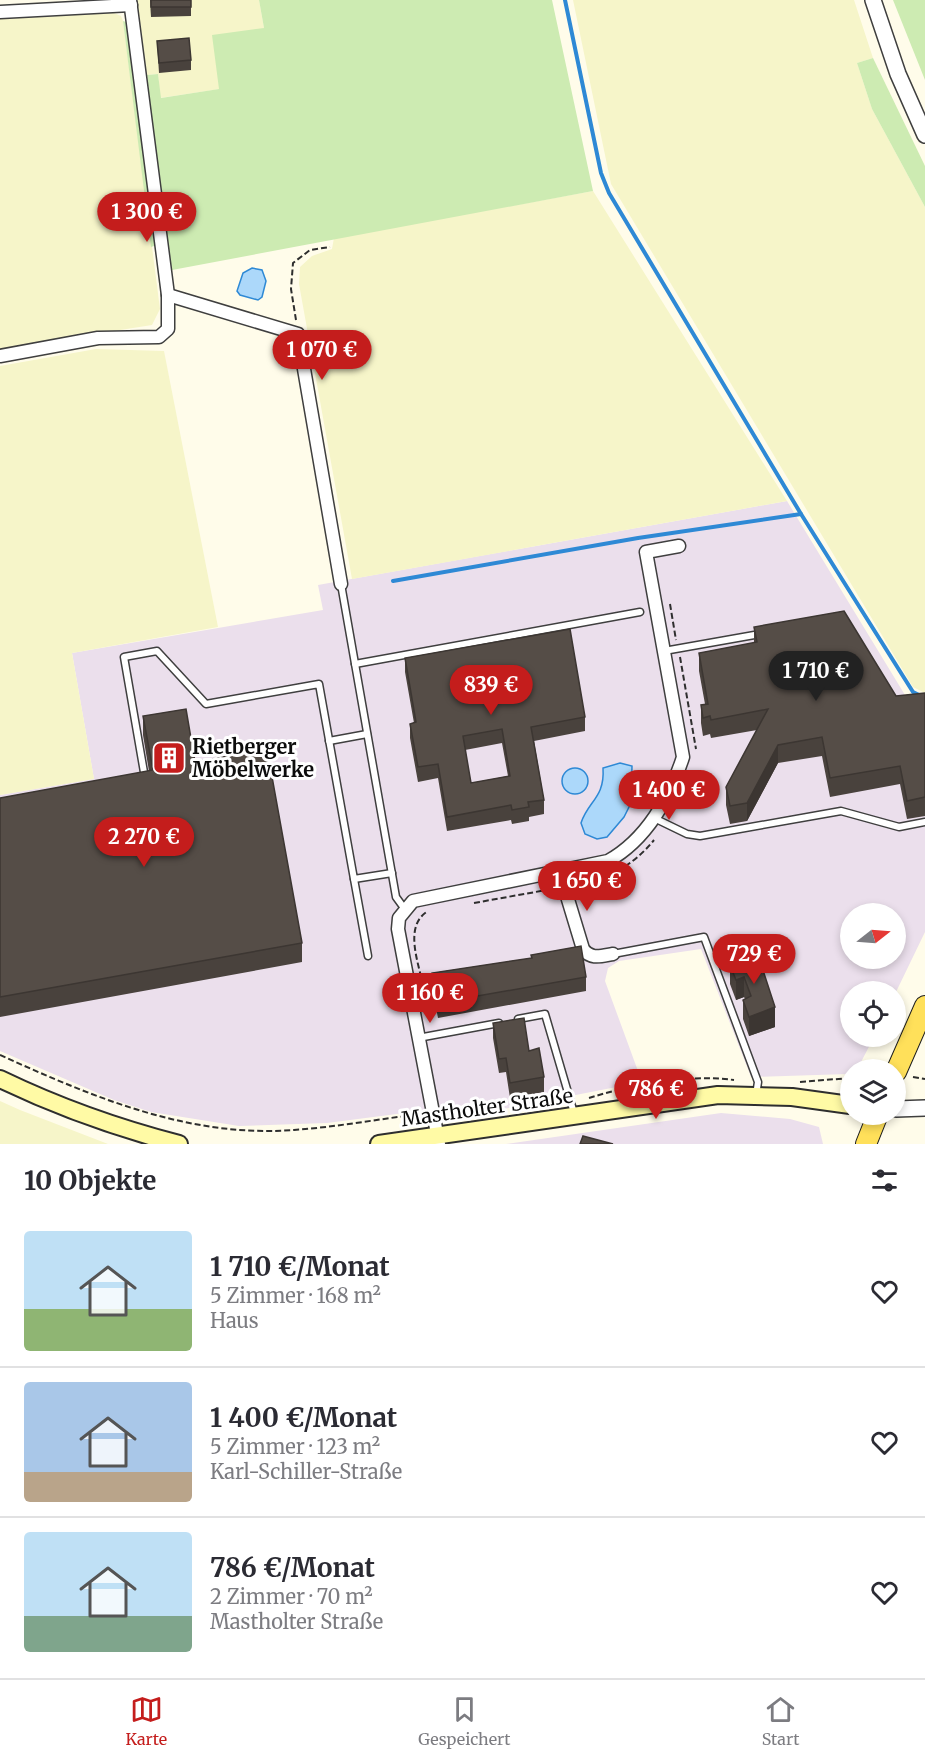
<!DOCTYPE html>
<html lang="de">
<meta charset="utf-8">
<style>
:root{--surface:#fff;--page:#f7f7f7;--text:#2b2b33;--muted:#7c7c81;--line:#e1e1e2;--accent:#c41d1c}
body{margin:0;font-family:Merriweather,serif;background:var(--page);color:var(--text);height:100vh;display:flex;flex-direction:column;font-size:22px;white-space:nowrap}
*{box-sizing:border-box;margin:0}
p{font-size:20px;color:var(--muted)}
.icon{flex:none;width:33px;height:33px;fill:none;stroke:currentColor;stroke-width:2;stroke-linecap:round;stroke-linejoin:round}
.map{position:relative;height:1144px;overflow:hidden}
.drawer{display:flex;flex-direction:column;background:var(--surface);flex:1}
.drawer>*{flex:none}
.needle{width:39px;rotate:73deg}
.fabs{position:absolute;left:840px;top:903px;display:grid;gap:12px}
.fabs a{display:grid;place-items:center;width:66px;height:66px;border-radius:50%;background:var(--surface);box-shadow:0 3px 9px #0003;font-size:30px}
.price{position:absolute;translate:-50% -51px;padding:0 14px;border-radius:21px;background:var(--accent);color:#fff;font-size:20px;line-height:39px;filter:drop-shadow(0 2px 3px #0008)}
.price::after{content:'';position:absolute;left:50%;top:36px;width:18px;height:14px;margin-left:-9px;background:inherit;clip-path:polygon(0 0,100% 0,50% 100%)}
.price.selected{background:#222;color:#fff}
ul{padding:0;list-style:none}
li{display:flex;align-items:center;gap:18px;height:150px;padding:0 24px}
li+li{border-top:2px solid var(--line)}
li span{display:grid;place-items:center;flex:none;width:168px;height:120px;border-radius:6px;color:#555}
li>.icon{margin-inline-start:auto}
span .icon{width:72px;height:72px;fill:#fffc;stroke-width:1}
li b{font-size:26px}
h2{display:flex;justify-content:space-between;align-items:center;height:72px;padding:0 24px;font-size:26px}
.tab-bar{display:flex;justify-content:space-around;align-items:center;height:84px;border-top:2px solid var(--line);background:var(--surface);font-size:16px;color:var(--muted)}
.tab-bar a{display:grid;justify-items:center;gap:3px}
.tab-bar .selected{color:var(--accent)}
.map>svg:first-child{display:block}
</style>
<div class="map">
<svg width="925" height="1144" viewBox="0 0 925 1144">
<rect width="100%" height="100%" fill="#fffcea"/>
<g fill="#ebdfec" fill-rule="evenodd">
<path d="M787,501L905,695L925,701V932L896,992H850V1036L874,1037L860,1064L848,1074L751,1077L701,949L619,961L608,968L605,981L642,1082L499,1110L474,1104L327,1123L239,1126L151,1112L114,1100L0,1051V795L94,779L72,653L323,610L318,585ZM850,914H896V958H850Z"/>
<polygon points="721,1113 790,1119 819,1127 823,1144 506,1144"/>
</g>
<g fill="#f6f5c9">
<polygon points="137,0 259,0 264,28 220,89 160,98 158,74 147,75"/>
<polygon points="573,0 854,0 873,58 857,63 872,109 925,207 925,693 913,687 611,184"/>
<polygon points="114,13 121,16 123,21 160,309 152,325 0,349 0,19"/>
<polygon points="593,191 787,501 352,579 299,284 300,267 312,256 332,249 334,238"/>
<polygon points="96,349 164,351 218,627 72,653 94,779 0,795 0,366"/>
<polygon points="0,1101 20,1110 108,1144 0,1144"/>
</g>
<g fill="#cdebb2">
<polygon points="259,0 552,0 593,191 172,270 167,251 147,75 158,74 161,98 219,89 212,35 264,28"/>
<polygon points="893,0 925,0 925,80"/>
<polygon points="123,21 129,23 157,245 151,247"/>
<polygon points="873,58 925,166 925,207 872,109 857,63"/>
</g>
<g fill="#acd8fa" stroke="#2e89d5" stroke-width="1.5">
<polygon points="252,268 262,270 266,281 262,297 258,300 240,295 237,291 243,273"/>
<path d="M620,763L632,766L631,803L624,817L607,837L597,839L585,834L581,823C588,801 605,798 603,768Z"/>
<circle cx="575" cy="781" r="13"/>
</g>
<g fill="none" stroke-linecap="round" stroke-linejoin="round">
<g stroke="#2e89d5" stroke-width="4">
<polyline points="565,0 601,173 609,193 801,514 913,692 925,698"/>
<polyline points="393,581 638,538 801,514"/>
</g>
<defs>
<g id="service">
<polyline points="341,584 396,897 404,908"/>
<polyline points="664,651 760,634"/>
<polyline points="355,664 640,612"/>
<polyline points="329,741 367,734"/>
<polyline points="145,778 124,657 157,651 206,704 319,684 354,879 392,873"/>
<polyline points="654,818 687,834 700,836 841,811 899,827 925,822"/>
<polyline points="354,879 368,956"/>
<polyline points="613,954 704,937 758,1082 756,1095"/>
<polyline points="518,1019 545,1014 574,1113"/>
<polyline points="418,1038 499,1023"/>
</g>
<g id="minor">
<polyline points="0,12 131,5"/>
<polyline points="168,295 298,334 341,584"/>
<polyline points="0,356 98,338 159,337 168,329 168,295 130,0"/>
<path d="M560,873L583,949C591,960 601,956 613,954"/>
<path d="M439,1144L398,929L399,918L413,901L608,861C646,840 670,798 683,757L646,552L679,546"/>
</g>
<g id="tertiary">
<polyline points="873,0 898,74 925,135"/>
<polyline points="896,1109 925,1108"/>
</g>
<g id="secondary">
<path d="M0,1079C58,1107 117,1128 179,1144"/>
<polyline points="379,1144 718,1095 792,1097 850,1105"/>
</g>
<g id="primary">
<polyline points="896,1072 925,1006"/>
<polyline points="866,1144 878,1114"/>
</g>
</defs>
<use href="#service" stroke="#3f3f3f" stroke-width="9"/>
<use href="#minor" stroke="#3f3f3f" stroke-width="15"/>
<use href="#tertiary" stroke="#3f3f3f" stroke-width="18"/>
<use href="#secondary" stroke="#2e2e2e" stroke-width="20"/>
<use href="#primary" stroke="#1d1d1d" stroke-width="22"/>
<g stroke="#2e2e2e" stroke-width="2" stroke-dasharray="6 3" stroke-linecap="butt">
<polyline points="296,320 291,289 293,263 310,250 330,247"/>
<polyline points="670,604 676,640"/>
<polyline points="680,657 696,749"/>
<path d="M575,885C608,878 632,867 654,840"/>
<polyline points="474,903 552,889"/>
<path d="M423,986C419,963 403,926 428,911"/>
<path d="M0,1055C93,1097 189,1138 294,1130C336,1127 379,1119 421,1114"/>
<polyline points="871,1070 880,1070"/>
<polyline points="913,1077 925,1079"/>
<polyline points="800,1082 850,1078"/>
<path d="M589,1098C634,1084 688,1074 734,1080"/>
<polyline points="445,1111 478,1106 495,1112"/>
</g>
<use href="#service" stroke="#fff" stroke-width="6"/>
<use href="#minor" stroke="#fff" stroke-width="12"/>
<use href="#tertiary" stroke="#fff" stroke-width="15"/>
<use href="#secondary" stroke="#fffaa5" stroke-width="16"/>
<use href="#primary" stroke="#ffe05a" stroke-width="20"/>
</g>
<g fill="#49423d" fill-rule="evenodd">
<polygon points="150,0 191,0 191,16 151,17"/>
<polygon points="157,41 191,60 191,70 159,73"/>
<polygon points="754,627 896,696 925,693 925,816 907,819 900,784 830,797 822,756 778,763 747,821 730,824 726,805 726,787 757,730 711,738 710,734 703,736 701,723 701,705 705,704 699,671 699,653 754,643"/>
<path d="M405,658L585,717V731L534,741L544,800V814L529,817V821L512,824L511,820L447,831L438,778L418,782L410,738V724L414,723L405,672ZM502,743L508,776L471,783L465,750Z"/>
<polygon points="143,716 195,762 302,943 302,962 0,1017 0,798 149,771 143,735"/>
<polygon points="531,955 586,977 586,991 438,1018 432,988 432,973 531,958"/>
<polygon points="758,955 775,1027 749,1036 743,1019 743,1000 745,999 744,997 736,1000 730,984 730,965"/>
<polygon points="493,1023 529,1051 544,1077 544,1092 510,1098 506,1072 499,1073 493,1038"/>
</g>
<g fill="#3c3632">
<polygon points="778,745 778,763 747,821 747,803"/>
<polygon points="744,977 744,997 736,1000 736,980"/>
<polygon points="775,1007 775,1027 749,1036 749,1017"/>
</g>
<g fill="#554d47" stroke="#3c3632" stroke-width="1.5" fill-rule="evenodd">
<rect x="151" y="0" width="40" height="7"/>
<polygon points="189,38 191,60 159,63 157,41"/>
<polygon points="844,611 896,696 925,693 925,797 907,801 900,766 830,778 822,737 778,745 747,803 730,806 726,787 768,709 711,720 710,716 703,718 701,705 708,704 699,653 757,642 754,627"/>
<path d="M570,629L585,717L531,727L544,800L528,802L529,807L512,810L511,805L447,817L438,764L418,767L410,724L416,722L405,658ZM502,729L510,776L471,783L463,736Z"/>
<polygon points="186,709 195,762 267,749 302,943 0,997 0,798 153,770 143,716"/>
<polygon points="581,946 586,977 438,1003 432,973 532,958 531,955"/>
<polygon points="758,955 775,1007 749,1017 743,1000 751,996 744,977 736,980 730,965"/>
<polygon points="524,1018 529,1051 539,1048 544,1077 510,1083 506,1058 499,1059 493,1023"/>
<polygon points="583,1136 613,1144 580,1144"/>
</g>
<defs>
<symbol id="building-square" viewBox="-11 -11 22 22"><rect x="-9" y="-9" width="18" height="18" rx="4" fill="#c41d1c" stroke="#fff"/><path d="M-4-6H4V6H1V3H-1V6H-4ZM-2.5-4.3h1.7v1.8h-1.7ZM.8-4.3h1.7v1.8H.8ZM-2.5-1h1.7V.8h-1.7ZM.8-1h1.7V.8H.8Z" fill="#fff"/></symbol>
</defs>
<g fill-rule="evenodd">
<use href="#building-square" x="150" y="739" width="38" height="38"/>
</g>
<g text-anchor="middle" dominant-baseline="central" stroke-width="6" stroke-linejoin="round" paint-order="stroke">
<g font-size="20" font-weight="bold" fill="#0c0c0c" stroke="#fff" text-anchor="start">
<text x="192" y="746">Rietberger<tspan x="192" dy="23">Möbelwerke</tspan></text>
</g>
<g font-size="20" fill="#0c0c0c" stroke="#fff">
<text transform="translate(487 1107) rotate(-8)">Mastholter Straße</text>
</g>
</g>
</svg>
<div class="fabs">
<a><svg class="needle" viewBox="-14 -14 28 28"><path d="M0-13l5 13h-10z" fill="#e53935"/><path d="M0 13l5-13h-10z" fill="#7c7c81"/></svg></a>
<a><svg class="icon" aria-label="locate" viewBox="0 0 24 24"><circle cx="12" cy="12" r="6"/><path d="M12 2v4M12 18v4M2 12h4M18 12h4"/></svg></a>
<a><svg class="icon" aria-label="layers" viewBox="0 0 24 24"><path d="M12 4l9 5-9 5-9-5zM3 14l9 5 9-5"/></svg></a>
</div>
<b class="price" style="left:147px;top:243px">1 300 €</b>
<b class="price" style="left:322px;top:381px">1 070 €</b>
<b class="price selected" style="left:816px;top:702px">1 710 €</b>
<b class="price" style="left:491px;top:716px">839 €</b>
<b class="price" style="left:669px;top:821px">1 400 €</b>
<b class="price" style="left:144px;top:868px">2 270 €</b>
<b class="price" style="left:587px;top:912px">1 650 €</b>
<b class="price" style="left:754px;top:985px">729 €</b>
<b class="price" style="left:430px;top:1024px">1 160 €</b>
<b class="price" style="left:656px;top:1120px">786 €</b>
</div>
<section class="drawer">
<h2>10 Objekte<svg class="icon" aria-label="filters" viewBox="0 0 24 24"><path d="M4 7h16M4 17h16"/><circle cx="9" cy="7" r="2"/><circle cx="15" cy="17" r="2"/></svg></h2>
<ul>
<li><span style="background:linear-gradient(#bfe0f5 65%,#8fb573 0)"><svg class="icon" aria-label="home" viewBox="0 0 24 24"><path d="M3 11l9-7 9 7M6 9v11h12V9"/></svg></span><div><b>1 710 €/Monat</b><p>5 Zimmer · 168 m²</p><p>Haus</p></div><svg class="icon" aria-label="heart" viewBox="0 0 24 24"><path d="M12 20l-8-8c-3-5 5-10 8-4 3-6 11-1 8 4z"/></svg></li>
<li><span style="background:linear-gradient(#a9c7e8 75%,#b9a48a 0)"><svg class="icon" aria-label="home" viewBox="0 0 24 24"><path d="M3 11l9-7 9 7M6 9v11h12V9"/></svg></span><div><b>1 400 €/Monat</b><p>5 Zimmer · 123 m²</p><p>Karl-Schiller-Straße</p></div><svg class="icon" aria-label="heart" viewBox="0 0 24 24"><path d="M12 20l-8-8c-3-5 5-10 8-4 3-6 11-1 8 4z"/></svg></li>
<li><span style="background:linear-gradient(#bfe0f5 70%,#7fa58c 0)"><svg class="icon" aria-label="home" viewBox="0 0 24 24"><path d="M3 11l9-7 9 7M6 9v11h12V9"/></svg></span><div><b>786 €/Monat</b><p>2 Zimmer · 70 m²</p><p>Mastholter Straße</p></div><svg class="icon" aria-label="heart" viewBox="0 0 24 24"><path d="M12 20l-8-8c-3-5 5-10 8-4 3-6 11-1 8 4z"/></svg></li>
</ul>
</section>
<nav class="tab-bar">
<a class="selected"><svg class="icon" aria-label="map" viewBox="0 0 24 24"><path d="M3 6l6-2 6 2 6-2v14l-6 2-6-2-6 2zM9 4v14M15 6v14"/></svg>Karte</a>
<a><svg class="icon" aria-label="saved" viewBox="0 0 24 24"><path d="M7 4h10v16l-5-4-5 4z"/></svg>Gespeichert</a>
<a><svg class="icon" aria-label="home" viewBox="0 0 24 24"><path d="M3 11l9-7 9 7M6 9v11h12V9"/></svg>Start</a>
</nav>
